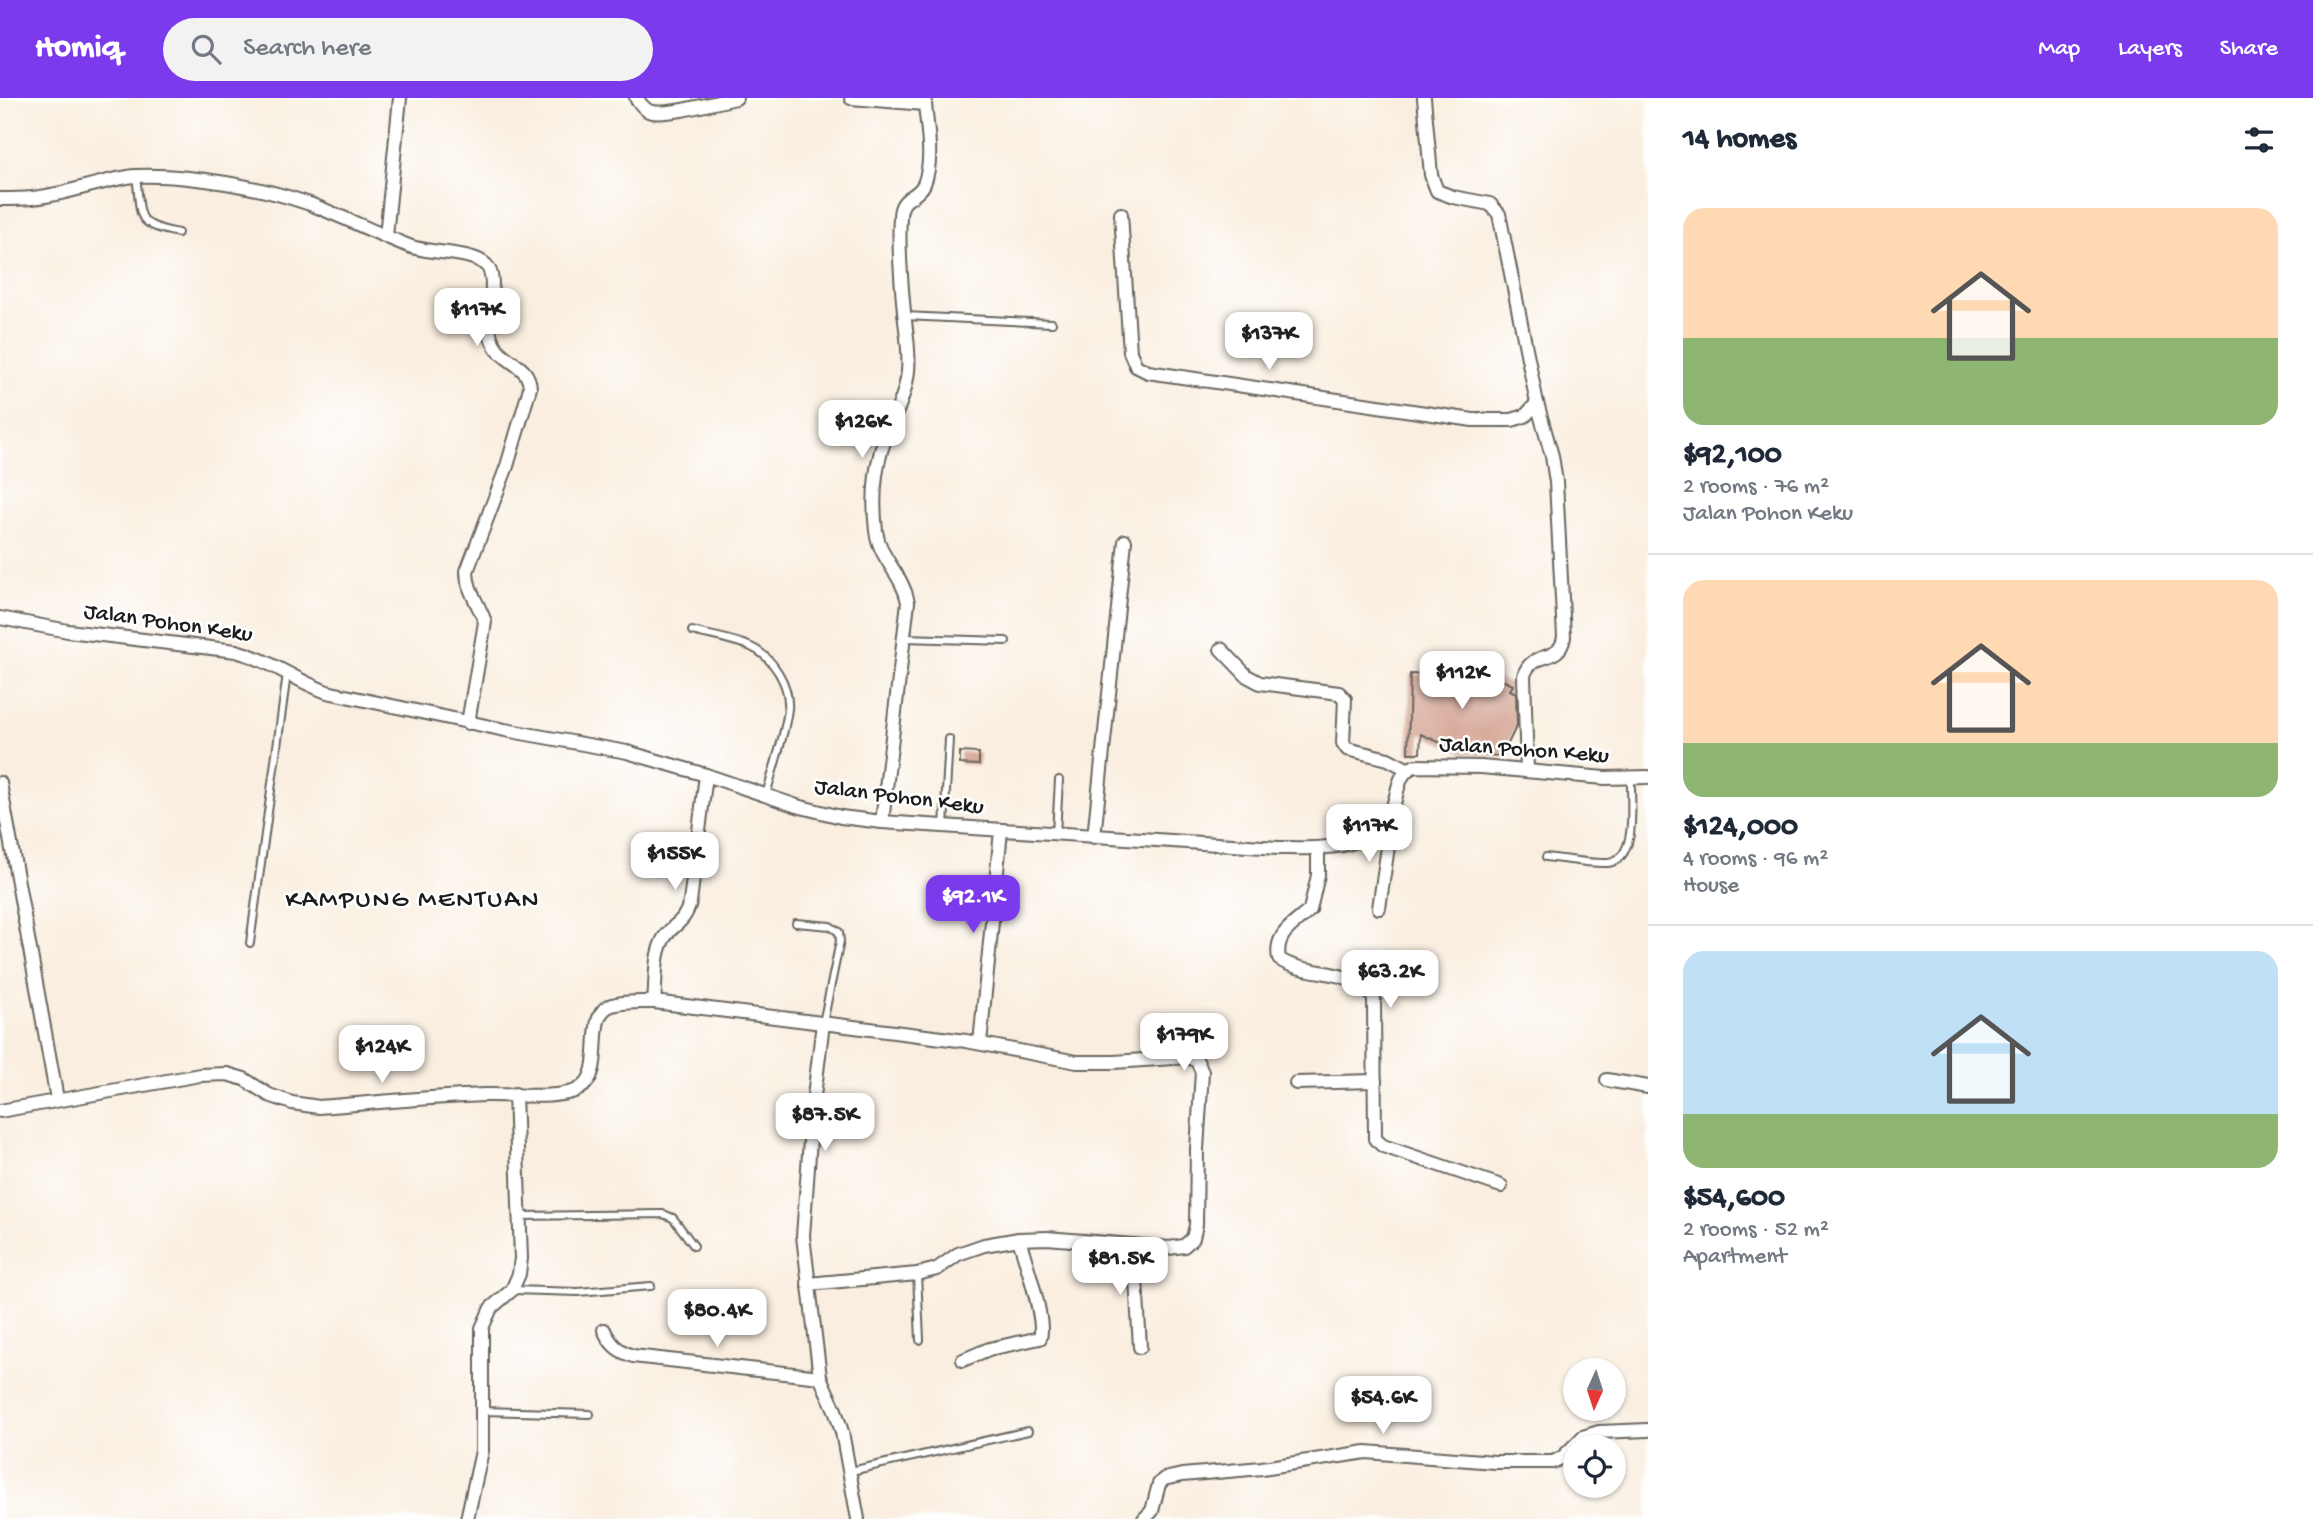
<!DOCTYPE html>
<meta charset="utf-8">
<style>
:root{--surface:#fff;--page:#f2f2f3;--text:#1f2937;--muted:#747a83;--line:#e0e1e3;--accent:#7c3aed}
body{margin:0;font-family:"Gochi Hand",sans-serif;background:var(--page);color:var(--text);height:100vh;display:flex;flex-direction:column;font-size:26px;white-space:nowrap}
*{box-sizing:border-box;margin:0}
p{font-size:23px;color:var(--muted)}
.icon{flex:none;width:38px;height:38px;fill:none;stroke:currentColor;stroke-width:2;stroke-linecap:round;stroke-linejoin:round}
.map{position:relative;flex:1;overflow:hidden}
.sheet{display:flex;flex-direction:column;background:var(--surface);width:665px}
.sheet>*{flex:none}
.needle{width:46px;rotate:183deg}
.controls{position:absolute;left:1563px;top:1260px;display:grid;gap:14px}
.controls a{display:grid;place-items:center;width:63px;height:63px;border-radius:50%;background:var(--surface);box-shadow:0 2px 5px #0004;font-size:35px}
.price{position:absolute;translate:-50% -60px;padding:0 16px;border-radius:14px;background:#fff;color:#222;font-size:23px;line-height:46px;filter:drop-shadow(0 2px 4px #0008)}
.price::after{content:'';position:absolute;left:50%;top:42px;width:21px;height:16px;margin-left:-10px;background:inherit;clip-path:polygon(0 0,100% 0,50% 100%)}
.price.active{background:var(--accent);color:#fff}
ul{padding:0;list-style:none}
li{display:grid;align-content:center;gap:14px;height:371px;padding:0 35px}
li+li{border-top:2px solid var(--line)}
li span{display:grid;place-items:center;height:217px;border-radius:21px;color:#555}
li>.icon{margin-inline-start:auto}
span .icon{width:126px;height:126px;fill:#fffc;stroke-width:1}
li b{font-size:30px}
h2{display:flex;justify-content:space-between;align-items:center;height:84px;padding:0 35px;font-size:30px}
header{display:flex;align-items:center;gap:42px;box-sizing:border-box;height:98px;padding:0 35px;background:var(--accent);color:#fff}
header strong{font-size:33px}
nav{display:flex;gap:38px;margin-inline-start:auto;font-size:24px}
.search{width:490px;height:63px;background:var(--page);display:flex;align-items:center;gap:18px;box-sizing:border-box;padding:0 24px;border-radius:38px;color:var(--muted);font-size:26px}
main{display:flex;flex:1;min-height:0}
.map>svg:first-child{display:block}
</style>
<header>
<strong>Homiq</strong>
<div class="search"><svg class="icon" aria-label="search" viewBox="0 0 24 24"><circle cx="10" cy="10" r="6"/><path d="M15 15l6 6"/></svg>Search here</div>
<nav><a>Map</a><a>Layers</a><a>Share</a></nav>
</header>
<main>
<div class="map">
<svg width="1648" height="1421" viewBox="0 0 1648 1421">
<rect width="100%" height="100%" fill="#fff"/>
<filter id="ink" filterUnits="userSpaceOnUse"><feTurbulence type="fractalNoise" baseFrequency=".0143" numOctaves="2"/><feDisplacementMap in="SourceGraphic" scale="14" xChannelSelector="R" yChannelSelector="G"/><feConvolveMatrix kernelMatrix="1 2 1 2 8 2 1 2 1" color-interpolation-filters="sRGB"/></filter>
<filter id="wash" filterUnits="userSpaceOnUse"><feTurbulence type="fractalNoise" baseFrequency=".00686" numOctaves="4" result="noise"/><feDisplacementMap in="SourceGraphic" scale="28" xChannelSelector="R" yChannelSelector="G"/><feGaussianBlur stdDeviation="1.57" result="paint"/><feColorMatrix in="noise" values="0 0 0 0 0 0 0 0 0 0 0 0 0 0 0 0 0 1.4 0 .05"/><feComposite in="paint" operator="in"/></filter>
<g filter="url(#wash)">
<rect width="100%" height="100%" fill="#f9eedf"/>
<g id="blocks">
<g fill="#d4a493">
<polygon points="1452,563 1460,563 1513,587 1510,592 1516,595 1517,627 1502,658 1465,656 1421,636 1420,655 1408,655 1410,576 1436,577 1439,571 1451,572"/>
<polygon points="960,654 979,655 979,667 960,666"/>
</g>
</g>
</g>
<g filter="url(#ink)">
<use href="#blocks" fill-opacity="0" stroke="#696660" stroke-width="2"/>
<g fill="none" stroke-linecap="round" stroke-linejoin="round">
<defs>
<g id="lane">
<path d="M136,78C142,119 133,126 178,135"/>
<polyline points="905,218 1052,225"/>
<path d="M692,533C711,538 733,541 751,549C773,559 790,587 788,611C785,637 773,671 766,697"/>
<polyline points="904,540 1006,543"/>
<polyline points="944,729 949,641"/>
<polyline points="1056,736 1059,682"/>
<path d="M1546,759C1566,761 1589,766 1608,765C1639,761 1630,703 1631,681"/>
<polyline points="796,825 830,828 839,834 840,843 823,925"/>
<polyline points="250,845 287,576"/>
<polyline points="520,1118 663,1116 673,1120 694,1148"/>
<polyline points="917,1176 920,1242"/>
<polyline points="513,1192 578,1194 651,1188"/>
<polyline points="483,1313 590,1316"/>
<polyline points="851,1373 1028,1333"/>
</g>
<g id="street">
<path d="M636,0C641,6 645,13 652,14C672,17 715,4 736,0"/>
<polyline points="851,0 925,6 926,0"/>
<path d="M1424,0L1431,77L1437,93L1453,99L1490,106L1499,116L1537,305L1552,358L1556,384L1564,539C1560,567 1531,551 1524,578L1527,672"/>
<path d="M0,101C10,101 21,101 32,100C67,97 100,82 135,78C153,77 170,78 188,80C229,84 268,92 307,105C342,118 375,135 409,148C429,156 472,153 486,167C500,180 484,220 491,239C499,266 529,263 530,290L507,368L467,473C467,493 479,506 485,524L468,625"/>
<polyline points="1121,116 1130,254 1136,268 1148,274 1473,322 1512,322 1525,318 1537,305"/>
<polyline points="386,138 400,0"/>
<path d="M0,520L68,533L236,553C270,562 294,582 327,594L505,632L627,654L706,677L797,708L841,719L882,724L1278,750C1318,750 1376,755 1393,708C1399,692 1397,675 1415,668L1481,669L1605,680L1648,679"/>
<polyline points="1221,551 1247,578 1260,585 1339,595 1345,601 1343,645 1347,651 1388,661 1407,671"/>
<polyline points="0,685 57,1001"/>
<path d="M882,724L908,504C902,475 880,462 876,433C873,407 874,378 881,353C890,325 905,303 908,273C910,253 906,234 904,214C901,183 898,150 900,118C901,97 917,101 924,86C934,62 927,31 925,6"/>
<polyline points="1094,739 1125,443"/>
<path d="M1318,750V777L1310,812C1294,827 1274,835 1279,861C1307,880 1356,868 1374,901L1375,1041L1383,1048L1501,1088"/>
<polyline points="1379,810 1389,742 1385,722"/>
<path d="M654,904C656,886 654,861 662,844C670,826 684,828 690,804L706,677"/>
<polyline points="823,925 812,1015 803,1138 820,1279 835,1312 842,1334 858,1421"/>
<polyline points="980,945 1001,733"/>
<polyline points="1607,982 1648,989"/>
<polyline points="1296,985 1375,983"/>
<path d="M0,1013L200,977L227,976L244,981L269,997L292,1005L319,1009C374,1005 429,999 484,997C508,996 561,1002 579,991C609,974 582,916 612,907C625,903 641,904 654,904L966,943L1077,964H1114L1188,959L1197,963L1202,974L1197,1051L1196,1127L1193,1140L1184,1148L1169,1150L1047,1140L1019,1141L984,1147L958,1156L937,1171L917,1176L808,1186"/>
<polyline points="1134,1147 1140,1249"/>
<path d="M604,1232C611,1247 618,1253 633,1258L820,1279"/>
<path d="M963,1262L989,1251L1040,1240C1046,1222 1025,1162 1019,1141"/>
<polyline points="467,1421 482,1353 482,1230 491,1210 512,1192 519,1176 521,1160 515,996"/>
<polyline points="1144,1421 1152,1413 1159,1386 1164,1381 1182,1377 1262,1370 1366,1354 1495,1364 1553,1364 1563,1359 1583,1339 1599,1334 1648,1332"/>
</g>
</defs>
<use href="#lane" stroke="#696660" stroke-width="10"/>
<use href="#street" stroke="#696660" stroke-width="16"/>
<use href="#lane" stroke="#fff" stroke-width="6"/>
<use href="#street" stroke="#fff" stroke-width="12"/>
</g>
</g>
<g text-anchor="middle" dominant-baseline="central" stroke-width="5" stroke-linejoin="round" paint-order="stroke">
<g font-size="23" fill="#1c1c1c" stroke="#fff">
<text transform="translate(168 526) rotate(8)">Jalan Pohon Keku</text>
<text transform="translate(1524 653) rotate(4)">Jalan Pohon Keku</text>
<text transform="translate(899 700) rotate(7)">Jalan Pohon Keku</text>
</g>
<g font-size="26" letter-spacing="2" fill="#1c1c1c" stroke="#fff">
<text x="413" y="803">KAMPUNG MENTUAN</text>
</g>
</g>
</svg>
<div class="controls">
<a><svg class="needle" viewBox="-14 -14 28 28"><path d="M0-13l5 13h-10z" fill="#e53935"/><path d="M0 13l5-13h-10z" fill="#747a83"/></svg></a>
<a><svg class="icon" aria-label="locate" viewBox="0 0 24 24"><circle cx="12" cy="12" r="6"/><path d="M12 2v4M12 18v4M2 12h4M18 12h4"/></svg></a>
</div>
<b class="price" style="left:477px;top:250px">$117K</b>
<b class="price" style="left:1269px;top:274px">$137K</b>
<b class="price" style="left:862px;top:362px">$126K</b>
<b class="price" style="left:1462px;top:613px">$112K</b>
<b class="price" style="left:1369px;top:766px">$117K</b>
<b class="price" style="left:675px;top:794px">$155K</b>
<b class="price active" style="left:973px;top:837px">$92.1K</b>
<b class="price" style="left:1390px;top:912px">$63.2K</b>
<b class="price" style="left:1184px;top:975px">$179K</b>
<b class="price" style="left:382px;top:987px">$124K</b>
<b class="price" style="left:825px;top:1055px">$87.5K</b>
<b class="price" style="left:1120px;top:1199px">$81.5K</b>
<b class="price" style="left:717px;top:1251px">$80.4K</b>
<b class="price" style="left:1383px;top:1338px">$54.6K</b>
</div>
<section class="sheet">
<h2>14 homes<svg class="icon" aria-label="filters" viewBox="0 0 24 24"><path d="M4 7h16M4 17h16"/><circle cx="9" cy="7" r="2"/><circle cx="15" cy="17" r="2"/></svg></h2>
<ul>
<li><span style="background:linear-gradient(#ffd9b3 60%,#8fb573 0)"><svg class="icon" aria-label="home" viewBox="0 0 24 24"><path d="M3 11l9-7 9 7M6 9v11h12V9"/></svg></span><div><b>$92,100</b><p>2 rooms · 76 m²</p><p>Jalan Pohon Keku</p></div></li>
<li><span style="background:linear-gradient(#ffd9b3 75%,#8fb573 0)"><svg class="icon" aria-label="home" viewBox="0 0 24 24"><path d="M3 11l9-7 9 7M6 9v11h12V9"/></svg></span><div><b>$124,000</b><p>4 rooms · 96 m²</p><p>House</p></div></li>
<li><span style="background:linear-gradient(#bfe0f5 75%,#8fb573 0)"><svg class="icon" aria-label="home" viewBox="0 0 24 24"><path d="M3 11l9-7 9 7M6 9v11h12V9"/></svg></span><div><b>$54,600</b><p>2 rooms · 52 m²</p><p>Apartment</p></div></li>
</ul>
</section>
</main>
